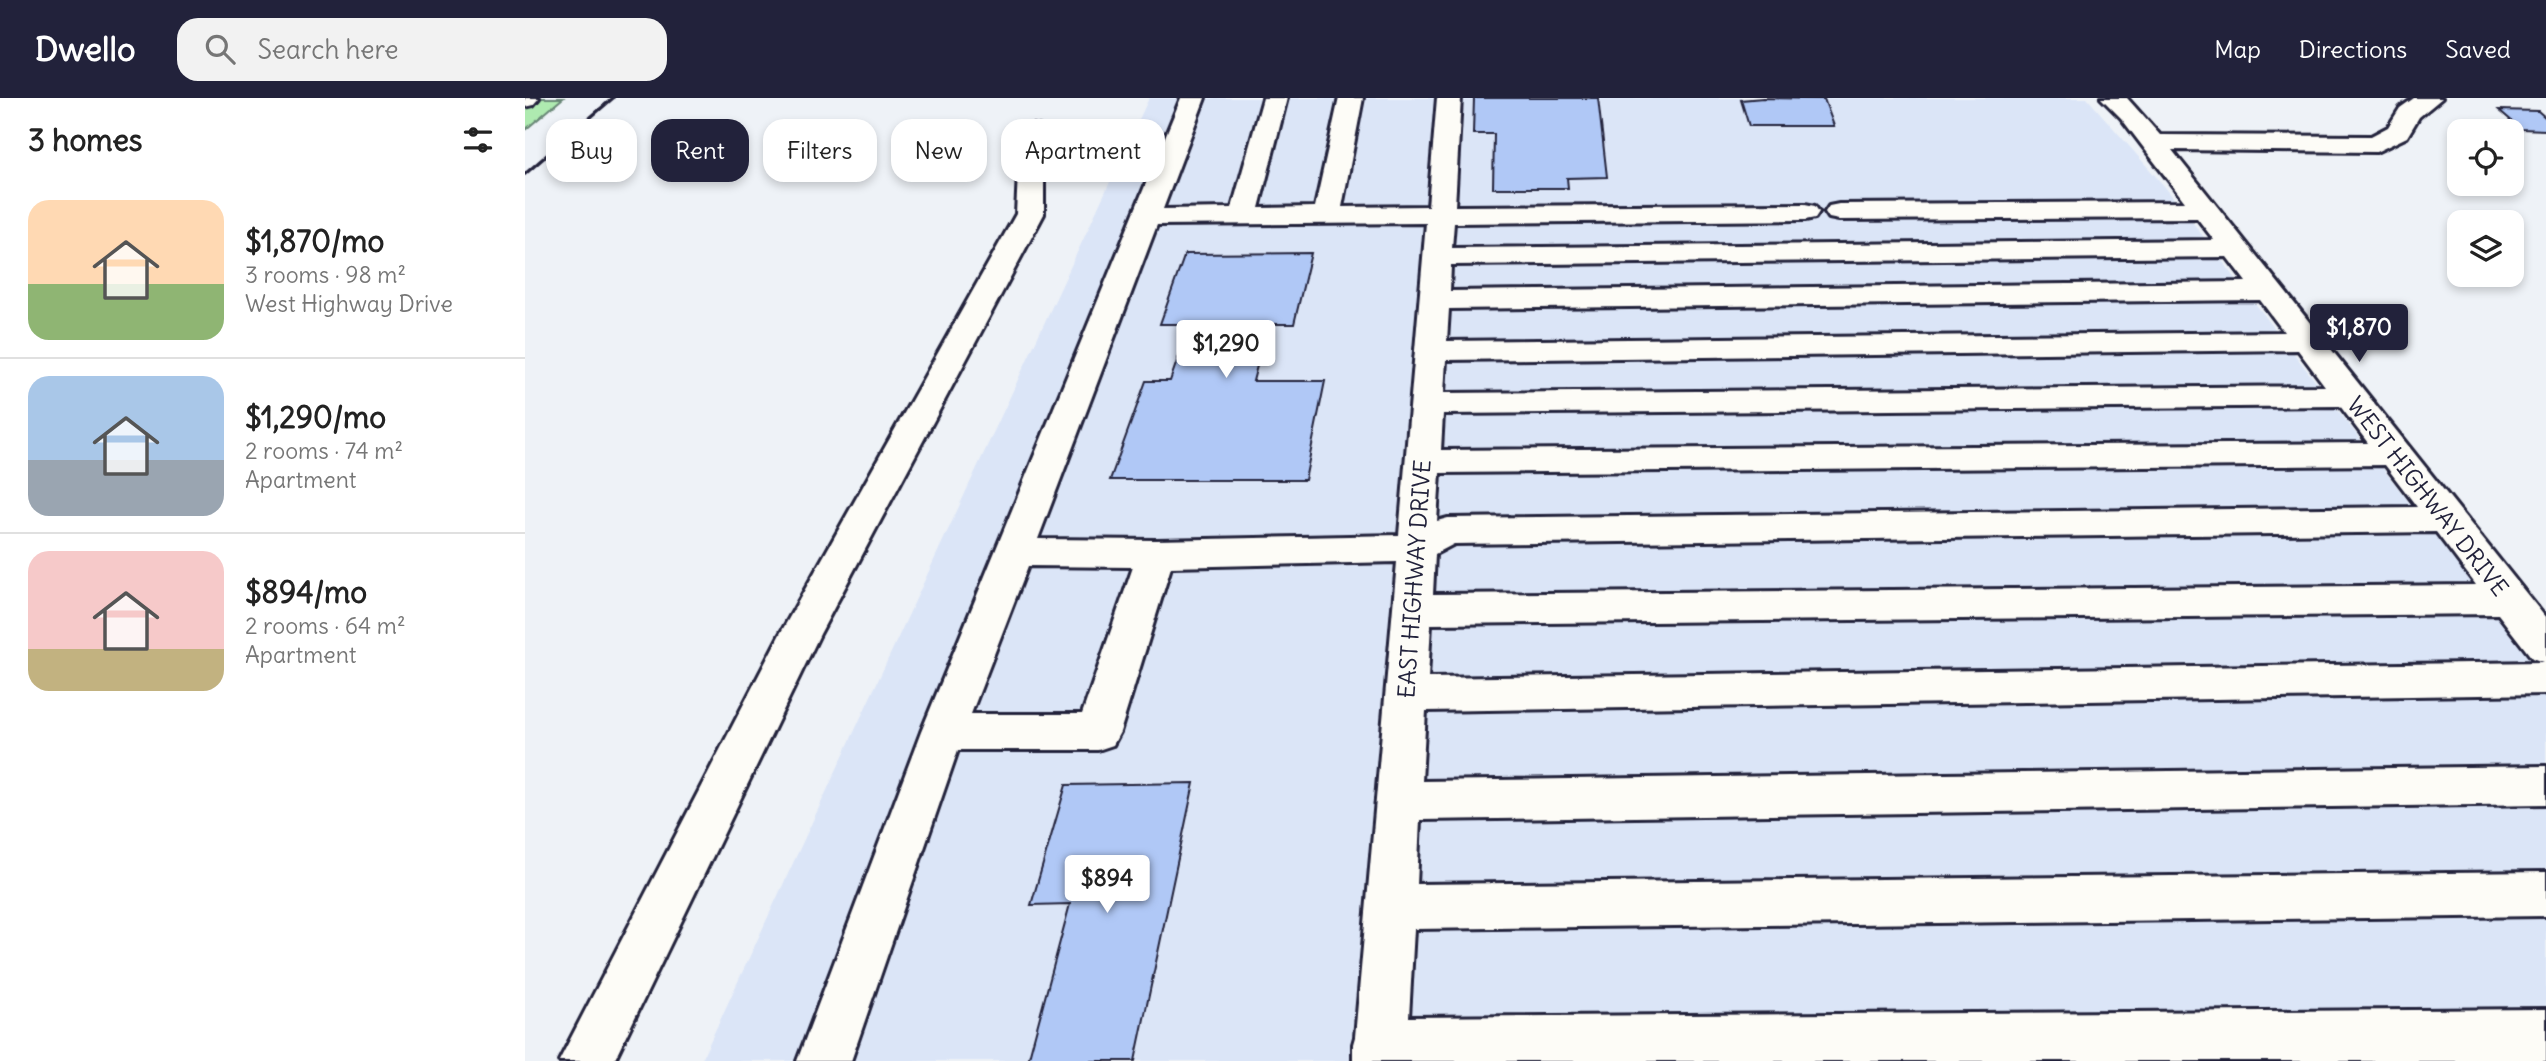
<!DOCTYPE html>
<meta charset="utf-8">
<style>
:root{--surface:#fff;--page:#f2f2f2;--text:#222;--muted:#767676;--line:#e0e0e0;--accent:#22223b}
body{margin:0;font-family:Delius,sans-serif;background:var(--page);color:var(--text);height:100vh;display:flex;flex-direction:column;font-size:26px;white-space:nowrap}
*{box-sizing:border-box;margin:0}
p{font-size:23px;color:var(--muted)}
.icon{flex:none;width:38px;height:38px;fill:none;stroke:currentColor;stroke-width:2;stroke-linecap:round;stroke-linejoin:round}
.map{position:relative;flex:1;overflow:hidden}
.drawer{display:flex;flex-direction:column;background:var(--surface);width:525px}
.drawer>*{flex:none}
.top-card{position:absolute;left:21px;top:21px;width:665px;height:63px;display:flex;gap:14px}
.fabs{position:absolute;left:1922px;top:21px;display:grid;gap:14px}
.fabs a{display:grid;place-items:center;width:77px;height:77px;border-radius:14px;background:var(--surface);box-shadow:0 4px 10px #0003;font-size:35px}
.price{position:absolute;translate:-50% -60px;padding:0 16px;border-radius:7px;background:#fff;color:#222;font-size:23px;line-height:46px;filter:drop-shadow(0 2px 4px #0008)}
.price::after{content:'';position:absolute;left:50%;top:42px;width:21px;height:16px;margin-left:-10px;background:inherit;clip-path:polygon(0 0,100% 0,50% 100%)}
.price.selected{background:var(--accent);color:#fff}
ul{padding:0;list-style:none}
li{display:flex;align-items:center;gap:21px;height:175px;padding:0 28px}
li+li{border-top:2px solid var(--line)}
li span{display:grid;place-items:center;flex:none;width:196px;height:140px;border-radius:21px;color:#555}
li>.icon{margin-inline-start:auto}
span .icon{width:84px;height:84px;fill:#fffc;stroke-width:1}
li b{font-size:30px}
h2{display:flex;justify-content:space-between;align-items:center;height:84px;padding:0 28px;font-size:30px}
.chip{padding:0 24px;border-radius:21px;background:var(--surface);box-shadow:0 4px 10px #0003;font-size:24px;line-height:63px}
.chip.selected{background:var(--accent);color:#fff}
header{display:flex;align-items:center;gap:42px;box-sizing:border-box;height:98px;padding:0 35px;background:var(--accent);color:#fff}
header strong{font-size:33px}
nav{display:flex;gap:38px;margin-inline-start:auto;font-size:24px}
.search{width:490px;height:63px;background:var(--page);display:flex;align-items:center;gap:18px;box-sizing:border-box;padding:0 24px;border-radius:21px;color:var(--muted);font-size:26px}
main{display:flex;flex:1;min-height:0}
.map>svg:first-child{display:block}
</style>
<header>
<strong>Dwello</strong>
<div class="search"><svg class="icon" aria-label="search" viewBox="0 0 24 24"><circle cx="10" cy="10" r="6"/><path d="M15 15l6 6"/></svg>Search here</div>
<nav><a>Map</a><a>Directions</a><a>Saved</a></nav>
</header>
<main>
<section class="drawer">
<h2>3 homes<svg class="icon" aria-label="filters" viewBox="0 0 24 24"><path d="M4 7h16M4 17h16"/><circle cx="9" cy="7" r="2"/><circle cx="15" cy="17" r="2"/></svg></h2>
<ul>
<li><span style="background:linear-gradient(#ffd9b3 60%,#8fb573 0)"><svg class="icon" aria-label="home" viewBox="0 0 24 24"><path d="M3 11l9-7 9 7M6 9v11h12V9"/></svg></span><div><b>$1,870/mo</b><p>3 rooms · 98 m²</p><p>West Highway Drive</p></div></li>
<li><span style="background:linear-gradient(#a9c7e8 60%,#9aa5b1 0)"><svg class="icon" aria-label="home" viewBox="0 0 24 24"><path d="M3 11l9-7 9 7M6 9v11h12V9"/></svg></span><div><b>$1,290/mo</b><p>2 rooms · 74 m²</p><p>Apartment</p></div></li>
<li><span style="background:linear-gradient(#f6c9c9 70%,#c2b280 0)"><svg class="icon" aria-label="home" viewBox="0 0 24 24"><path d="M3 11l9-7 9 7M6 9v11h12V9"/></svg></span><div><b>$894/mo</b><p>2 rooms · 64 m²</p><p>Apartment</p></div></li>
</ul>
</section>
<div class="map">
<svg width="2021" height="963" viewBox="0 0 2021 963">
<rect width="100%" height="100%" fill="#eef2f7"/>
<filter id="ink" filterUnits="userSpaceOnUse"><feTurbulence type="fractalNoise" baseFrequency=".0143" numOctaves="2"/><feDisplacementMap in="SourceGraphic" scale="14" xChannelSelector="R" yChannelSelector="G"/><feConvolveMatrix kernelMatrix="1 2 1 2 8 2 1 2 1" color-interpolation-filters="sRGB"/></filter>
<g filter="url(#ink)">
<polygon fill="#dbe5f7" points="624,0 1562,0 1640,89 2021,581 2021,963 176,963"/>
<polygon fill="#aeeab0" stroke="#688676" stroke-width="2" points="0,0 38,0 0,32"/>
<g fill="#b0c8f6" stroke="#22223b" stroke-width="2">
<polygon points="949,0 1073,0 1082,79 1042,80 1043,90 968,90 969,36 948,36"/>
<polygon points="1238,0 1299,1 1309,28 1224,28 1216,2"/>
<polygon points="1974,12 2013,13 2021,20 2021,32 1996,31"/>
<polygon points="786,155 769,226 743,226 728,283 800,283 780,382 585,382 621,283 645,283 665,226 635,226 660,156"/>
<polygon points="669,685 610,963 503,963 545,806 506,807 541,687"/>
</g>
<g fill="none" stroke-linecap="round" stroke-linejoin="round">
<defs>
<g id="minor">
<polygon points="0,0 14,0 8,7 0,9"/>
<path d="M656,0H680L638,111L707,110L738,0H762L734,110L790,109L814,0H838L817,109L903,108L912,0H936L930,108L1280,106L1290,108L1294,114L1290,120L1280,122L929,125L927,150L1689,142L1672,120L1314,122L1304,120L1300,114L1304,108L1314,106L1660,104L1596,20L1576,0H1602L1635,37L1846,38L1863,29L1875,10L1889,0H1917L1894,19L1882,39L1851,54L1647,52L2021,520V596L901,613L897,683L2021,668V706L895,722L892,786L2021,774V818L889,831L884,919L2021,911V963H828V946L830,939L872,464L646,469L595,634L588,647L573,652H433L326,963H272L396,634ZM901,125L874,437L631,442L513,441L632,127ZM1702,159L1721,184L925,193L926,167ZM1735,202L1759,234L922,243L924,211ZM1773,252L1800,288L919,295L921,262ZM1815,308L1843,345L916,352L918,316ZM1860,367L1892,409L923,420L912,423L915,375ZM1911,434L1951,487L908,496L910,456L929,446ZM503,468L608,469L557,616H446ZM1973,516L2007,560L2018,564L903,580L906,526Z"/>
<polygon points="507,27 516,29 519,34 519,116 295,536 89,963 34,963 255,536 491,116 495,34 498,29"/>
</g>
</defs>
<use href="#minor" stroke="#22223b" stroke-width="6"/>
<use href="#minor" fill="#fdfcf7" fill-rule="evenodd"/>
<polyline stroke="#22223b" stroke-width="3.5" points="0,76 88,0"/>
</g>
</g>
<g text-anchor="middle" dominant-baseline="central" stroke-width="5" stroke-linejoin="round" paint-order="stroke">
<g font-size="23" fill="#22223b" stroke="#fdfcf7">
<text transform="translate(1903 398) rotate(52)">WEST HIGHWAY DRIVE</text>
<text transform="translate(889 481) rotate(-86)">EAST HIGHWAY DRIVE</text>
</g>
</g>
</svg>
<div class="fabs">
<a><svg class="icon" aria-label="locate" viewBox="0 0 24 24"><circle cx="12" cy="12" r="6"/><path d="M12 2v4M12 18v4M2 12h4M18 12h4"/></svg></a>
<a><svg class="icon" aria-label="layers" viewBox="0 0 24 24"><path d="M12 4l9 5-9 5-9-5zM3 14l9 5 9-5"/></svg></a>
</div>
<b class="price selected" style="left:1834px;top:266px">$1,870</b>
<b class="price" style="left:701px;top:282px">$1,290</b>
<b class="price" style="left:582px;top:817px">$894</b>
<div class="top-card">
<a class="chip">Buy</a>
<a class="chip selected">Rent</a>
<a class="chip">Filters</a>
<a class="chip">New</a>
<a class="chip">Apartment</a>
</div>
</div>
</main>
